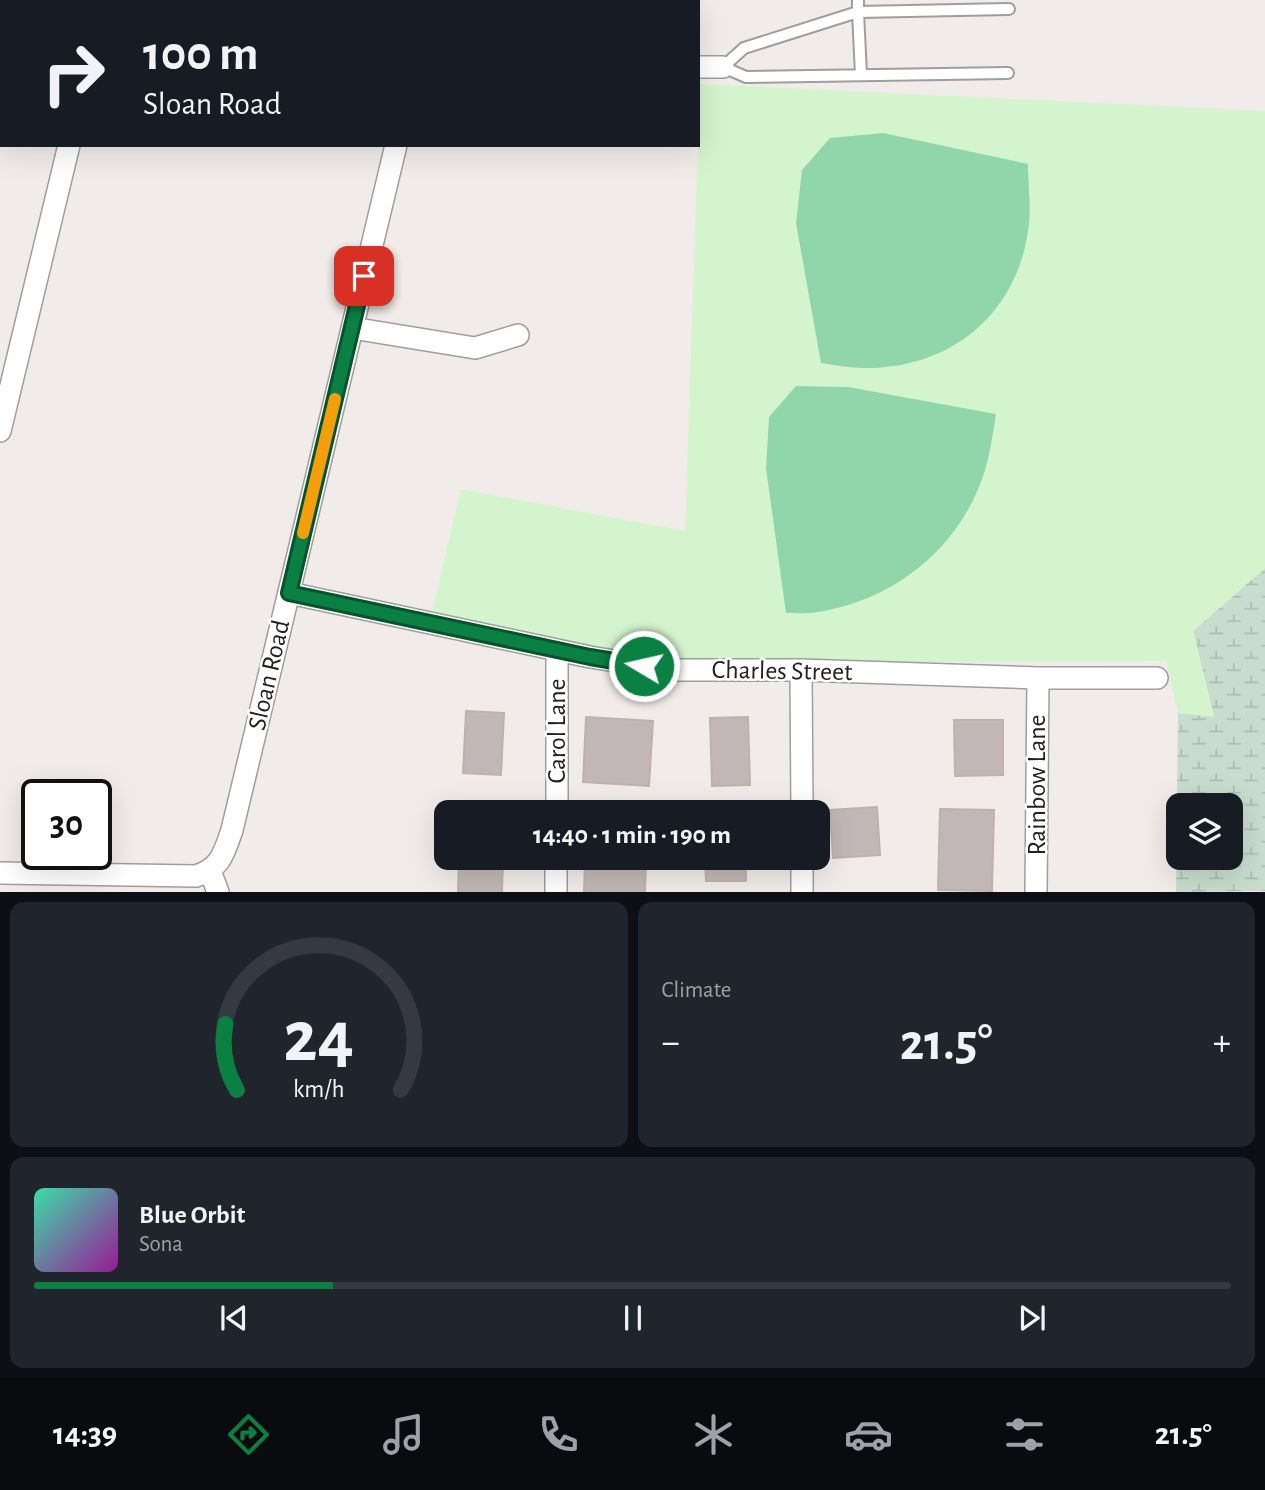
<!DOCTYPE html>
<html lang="en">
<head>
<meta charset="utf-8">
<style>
	:root { --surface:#171b24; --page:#20242c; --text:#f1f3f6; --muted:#9ea1a6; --line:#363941; --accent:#0b8043 }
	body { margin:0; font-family:"Alegreya Sans",sans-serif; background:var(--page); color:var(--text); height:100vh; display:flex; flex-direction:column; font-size:26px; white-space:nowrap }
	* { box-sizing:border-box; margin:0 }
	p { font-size:23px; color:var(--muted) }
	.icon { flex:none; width:38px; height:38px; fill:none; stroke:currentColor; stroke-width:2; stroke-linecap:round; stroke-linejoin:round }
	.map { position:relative; height:892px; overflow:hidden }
	.details { display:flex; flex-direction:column; gap:10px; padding:10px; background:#0d0f14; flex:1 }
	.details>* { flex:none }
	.banner { position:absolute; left:0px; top:0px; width:700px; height:147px; box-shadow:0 7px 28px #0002; background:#171b24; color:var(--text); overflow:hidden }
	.fabs { position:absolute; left:1166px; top:793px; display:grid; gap:14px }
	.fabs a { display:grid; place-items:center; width:77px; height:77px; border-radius:14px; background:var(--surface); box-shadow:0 7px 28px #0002; font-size:35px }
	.speed { position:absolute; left:21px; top:779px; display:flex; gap:14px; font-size:35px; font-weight:700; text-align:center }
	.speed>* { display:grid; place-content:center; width:91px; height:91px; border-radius:50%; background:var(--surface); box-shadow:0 7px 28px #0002; line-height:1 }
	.speed .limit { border:4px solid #111; border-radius:10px; background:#fff; color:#111 }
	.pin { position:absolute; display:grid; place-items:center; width:60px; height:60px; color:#fff; margin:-30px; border-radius:14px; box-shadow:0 4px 10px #0006 }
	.me { position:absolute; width:77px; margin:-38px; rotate:279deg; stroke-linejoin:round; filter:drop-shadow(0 0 5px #0008) }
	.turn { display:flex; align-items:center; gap:24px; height:147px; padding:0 28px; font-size:32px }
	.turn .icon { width:91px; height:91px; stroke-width:2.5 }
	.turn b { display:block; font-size:49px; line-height:60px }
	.big { font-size:52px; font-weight:700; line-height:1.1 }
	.details .widget { flex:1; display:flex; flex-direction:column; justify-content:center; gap:10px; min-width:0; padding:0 24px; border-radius:14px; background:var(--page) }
	.details .dial { align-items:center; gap:0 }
	.dial svg { height:182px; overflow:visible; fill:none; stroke:var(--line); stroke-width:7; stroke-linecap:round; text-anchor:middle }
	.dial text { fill:var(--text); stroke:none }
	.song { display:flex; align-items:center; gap:21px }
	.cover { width:84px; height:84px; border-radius:10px; background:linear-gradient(135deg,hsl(160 70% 55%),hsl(300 70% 35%)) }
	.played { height:7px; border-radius:4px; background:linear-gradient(90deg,var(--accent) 25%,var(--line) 25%) }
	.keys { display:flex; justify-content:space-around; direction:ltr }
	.heat { display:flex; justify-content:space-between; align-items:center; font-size:38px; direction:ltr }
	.details .tiles { flex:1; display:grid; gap:10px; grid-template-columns:1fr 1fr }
	.widget:last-child { grid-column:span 2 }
	.trip { position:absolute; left:434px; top:800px; width:396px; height:70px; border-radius:14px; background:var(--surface); box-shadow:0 7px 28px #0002; font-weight:700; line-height:70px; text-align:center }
	.tab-bar { display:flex; height:112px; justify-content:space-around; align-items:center; background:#090b0e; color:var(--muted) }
	.tab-bar .icon { width:49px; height:49px }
	.tab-bar .on { color:var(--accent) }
	.tab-bar b { font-size:32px; color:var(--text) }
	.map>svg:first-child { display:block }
	.wetland { fill:url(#wetland-marsh); fill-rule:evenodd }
	.park { fill:#d4f4cd }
	.pitch { fill:#91d6aa }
	.building { fill:#c1b7b6; stroke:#c1b1ad; stroke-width:2 }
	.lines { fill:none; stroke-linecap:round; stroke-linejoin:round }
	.service-casing { stroke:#9e9e9e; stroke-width:14 }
	.minor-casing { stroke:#9e9e9e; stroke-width:24 }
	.service { stroke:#fff; stroke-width:10 }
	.minor { stroke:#fff; stroke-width:21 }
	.route-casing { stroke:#07532c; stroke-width:18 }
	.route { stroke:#0b8043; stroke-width:12 }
	.slow { stroke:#f59e0b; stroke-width:12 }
	.labels { text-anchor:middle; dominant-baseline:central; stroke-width:5; stroke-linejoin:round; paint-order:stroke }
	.street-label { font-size:26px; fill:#212121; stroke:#fff }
</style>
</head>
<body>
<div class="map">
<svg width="1265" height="892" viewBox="0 0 1265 892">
	<defs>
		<pattern id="wetland-marsh" width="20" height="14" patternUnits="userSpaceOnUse" patternTransform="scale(1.75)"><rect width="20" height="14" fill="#c8ddce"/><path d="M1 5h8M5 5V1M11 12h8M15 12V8" fill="none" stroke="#acbdb1"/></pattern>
	</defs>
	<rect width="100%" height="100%" fill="#f1ece9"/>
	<!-- wetland -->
	<path class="wetland" d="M1265,568V891L1176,892L1178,713L1214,716L1193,631ZM1178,805H1230V858H1178Z"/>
	<!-- park -->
	<path class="park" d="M700,84L1265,111V568L1193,631L1214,717L1178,713L1166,661L655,663L431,617L461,489L685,531Z"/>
	<!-- pitch -->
	<path class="pitch" d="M883,133L1028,164C1028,183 1031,204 1029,223C1020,312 952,369 864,368C849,368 835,365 821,363L796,223L802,170L830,138Z
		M796,386L848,387L996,414C992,438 989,463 979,487C952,553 893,598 824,611C812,614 798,613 786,613L766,468L769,417Z"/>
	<!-- building -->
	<path class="building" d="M466,711L504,713L501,775L463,773Z
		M586,717L653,721L649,786L583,782Z
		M748,717L750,785L712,786L710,718Z
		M954,720H1003V775L955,776Z
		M461,803L505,804V812H460Z
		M744,807L745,812H705L704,808Z
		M877,807L880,855L833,858L830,810Z
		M940,809L994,810L992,891L938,890Z
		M459,858H503L502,892H458Z
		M585,858H646L645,892H584Z
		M705,858H746V881H706Z"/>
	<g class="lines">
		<defs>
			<path id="service" d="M565,0V2
				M858,0V12L1009,9
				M861,75L858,12L744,48L723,67L746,77L1008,73"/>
			<path id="minor" d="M0,58H2
				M698,67H723
				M352,328L475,348L518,335
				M0,431L69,145
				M289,593L590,657L671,670H801L1038,678H1157
				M801,670L802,812
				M557,812V650
				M802,858V892
				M210,871L218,892
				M0,873L196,876C221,868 224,853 232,830L396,145
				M556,892V858
				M1036,892L1038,678"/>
		</defs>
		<!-- service casing -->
		<use href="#service" class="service-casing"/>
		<!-- minor casing -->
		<use href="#minor" class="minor-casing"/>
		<!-- service -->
		<use href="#service" class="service"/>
		<!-- minor -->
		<use href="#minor" class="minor"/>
	</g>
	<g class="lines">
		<defs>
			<path id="route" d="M364,276L289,593L590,657L644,666"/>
		</defs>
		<!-- route casing -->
		<use href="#route" class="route-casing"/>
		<!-- route -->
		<use href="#route" class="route"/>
		<!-- slow -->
		<path class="slow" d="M303,533L335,399"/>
	</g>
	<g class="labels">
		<!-- street labels -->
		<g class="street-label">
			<text transform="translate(782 671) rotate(1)">Charles Street</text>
			<text transform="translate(269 675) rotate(-77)">Sloan Road</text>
			<text transform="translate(557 731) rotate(-90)">Carol Lane</text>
			<text transform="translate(1037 785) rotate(-90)">Rainbow Lane</text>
		</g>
	</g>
</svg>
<div class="fabs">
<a><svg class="icon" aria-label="layers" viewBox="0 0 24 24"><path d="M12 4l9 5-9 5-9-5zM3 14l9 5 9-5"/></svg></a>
</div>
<div class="speed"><div class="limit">30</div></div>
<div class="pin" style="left:364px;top:276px;background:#d93025"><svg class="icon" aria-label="arrive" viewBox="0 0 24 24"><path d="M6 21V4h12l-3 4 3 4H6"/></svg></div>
<svg class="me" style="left:644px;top:666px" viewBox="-20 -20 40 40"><circle r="17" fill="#0b8043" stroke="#fff" stroke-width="3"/><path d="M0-11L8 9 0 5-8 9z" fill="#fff"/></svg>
<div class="trip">14:40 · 1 min · 190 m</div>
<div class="banner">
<div class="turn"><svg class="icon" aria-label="right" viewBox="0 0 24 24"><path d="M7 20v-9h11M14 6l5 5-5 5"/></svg><div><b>100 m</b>Sloan Road</div></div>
</div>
</div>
<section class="details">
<div class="tiles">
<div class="widget dial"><svg viewBox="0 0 100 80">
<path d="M14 69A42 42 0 1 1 86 69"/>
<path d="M14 69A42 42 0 0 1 9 40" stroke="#0b8043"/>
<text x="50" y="56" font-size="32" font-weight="700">24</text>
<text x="50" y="72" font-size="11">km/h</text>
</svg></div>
<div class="widget"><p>Climate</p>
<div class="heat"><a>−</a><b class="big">21.5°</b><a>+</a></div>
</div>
<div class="widget">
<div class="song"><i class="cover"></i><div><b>Blue Orbit</b><p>Sona</p></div></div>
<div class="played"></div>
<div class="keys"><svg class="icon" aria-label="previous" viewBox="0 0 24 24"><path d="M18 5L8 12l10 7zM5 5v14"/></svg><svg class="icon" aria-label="pause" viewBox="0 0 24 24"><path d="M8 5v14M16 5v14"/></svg><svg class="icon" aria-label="next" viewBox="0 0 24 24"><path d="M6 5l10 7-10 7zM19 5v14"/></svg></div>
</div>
</div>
</section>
<nav class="tab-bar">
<b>14:39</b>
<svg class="icon on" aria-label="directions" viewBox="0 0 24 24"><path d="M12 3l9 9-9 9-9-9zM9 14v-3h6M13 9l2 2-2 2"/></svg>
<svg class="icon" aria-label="music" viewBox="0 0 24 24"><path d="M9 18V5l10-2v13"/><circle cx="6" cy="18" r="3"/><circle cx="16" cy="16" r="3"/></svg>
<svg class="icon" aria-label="phone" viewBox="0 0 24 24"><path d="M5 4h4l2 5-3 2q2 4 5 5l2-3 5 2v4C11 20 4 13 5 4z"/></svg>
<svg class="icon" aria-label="climate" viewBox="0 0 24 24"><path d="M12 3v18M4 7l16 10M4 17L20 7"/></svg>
<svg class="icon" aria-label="car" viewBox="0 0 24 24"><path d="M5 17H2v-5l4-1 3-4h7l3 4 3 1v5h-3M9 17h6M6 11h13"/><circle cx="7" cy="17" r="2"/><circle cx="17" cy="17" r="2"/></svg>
<svg class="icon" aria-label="filters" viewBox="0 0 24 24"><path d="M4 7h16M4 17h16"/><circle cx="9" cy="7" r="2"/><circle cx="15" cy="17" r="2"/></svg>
<b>21.5°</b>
</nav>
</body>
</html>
